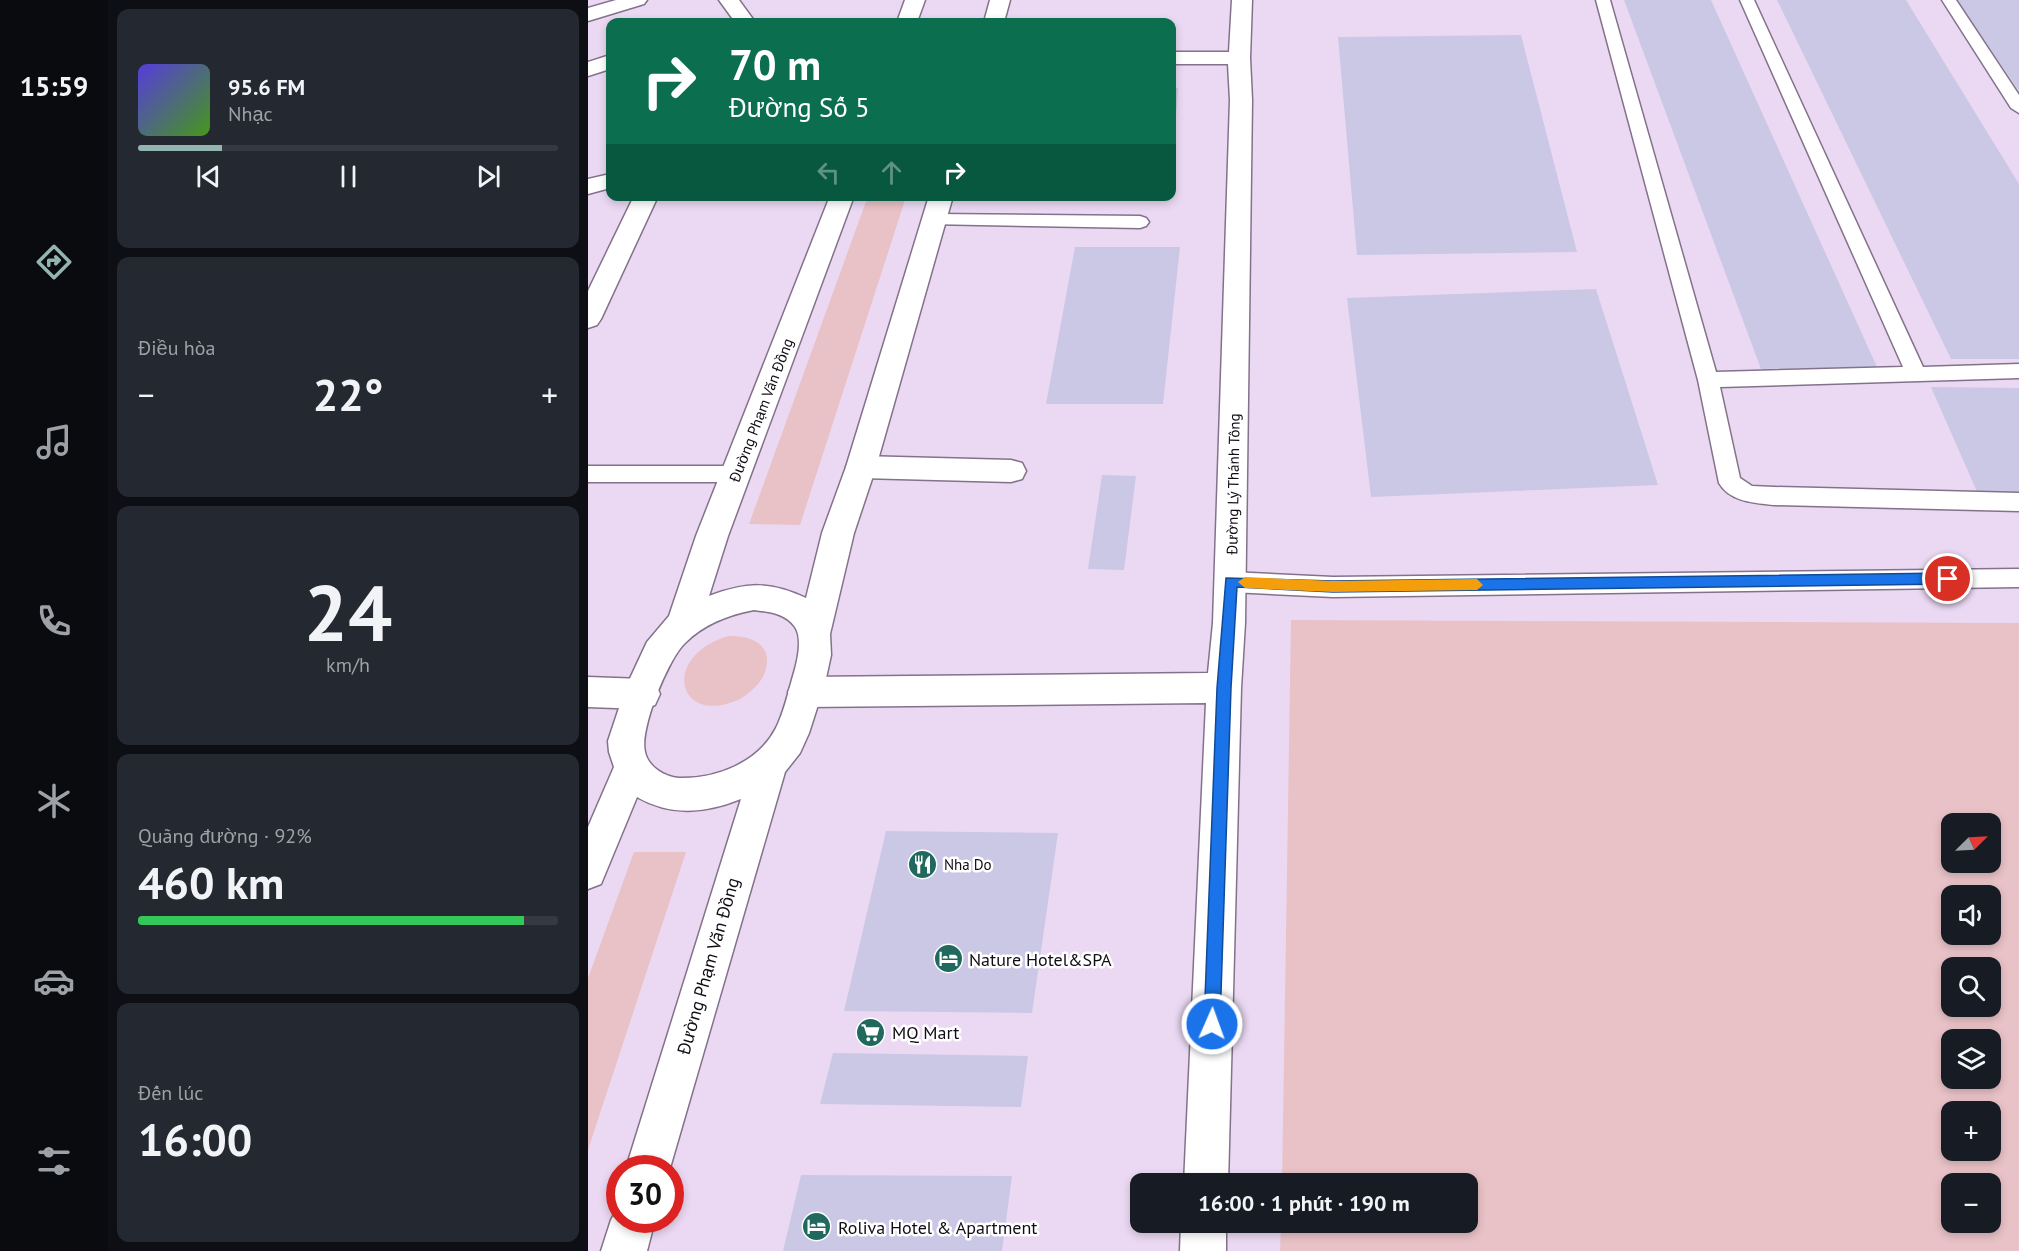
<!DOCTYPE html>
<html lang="vi">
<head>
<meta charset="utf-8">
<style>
	:root { --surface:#171b24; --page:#242831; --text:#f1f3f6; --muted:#9ea1a6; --line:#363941; --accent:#93b5b2 }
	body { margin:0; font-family:"PT Sans",sans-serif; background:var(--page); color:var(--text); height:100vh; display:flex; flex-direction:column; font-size:22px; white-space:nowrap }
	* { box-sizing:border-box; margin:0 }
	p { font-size:20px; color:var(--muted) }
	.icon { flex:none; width:33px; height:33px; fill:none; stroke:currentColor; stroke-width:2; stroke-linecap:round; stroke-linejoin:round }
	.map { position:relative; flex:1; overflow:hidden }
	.sheet { display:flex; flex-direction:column; gap:9px; padding:9px; background:#0d0f14; width:480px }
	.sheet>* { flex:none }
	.hud { position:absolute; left:18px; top:18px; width:570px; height:183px; border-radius:12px; box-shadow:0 3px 9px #0003; background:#0b6e4f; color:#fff; overflow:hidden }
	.needle { width:39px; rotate:66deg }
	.tools { position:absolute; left:1353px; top:813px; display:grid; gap:12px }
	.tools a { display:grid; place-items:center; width:60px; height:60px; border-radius:12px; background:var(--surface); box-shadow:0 3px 9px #0003; font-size:30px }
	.speed { position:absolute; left:18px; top:1155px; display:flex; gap:12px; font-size:30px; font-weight:700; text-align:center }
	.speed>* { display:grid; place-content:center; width:78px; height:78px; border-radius:50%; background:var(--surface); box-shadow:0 3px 9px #0003; line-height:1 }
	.speed .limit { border:9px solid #d22; background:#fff; color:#111 }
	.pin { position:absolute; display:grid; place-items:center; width:51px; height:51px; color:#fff; margin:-26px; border:3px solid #fff; border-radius:50%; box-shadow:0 2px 6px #0007 }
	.me { position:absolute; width:66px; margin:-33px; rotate:2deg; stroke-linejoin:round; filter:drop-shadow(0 0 4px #0008) }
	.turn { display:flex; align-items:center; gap:21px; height:126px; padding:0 24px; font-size:27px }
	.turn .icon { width:78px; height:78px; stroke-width:2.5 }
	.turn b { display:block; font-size:42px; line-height:51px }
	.lanes { display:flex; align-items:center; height:57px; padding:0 24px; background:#0003; justify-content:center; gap:30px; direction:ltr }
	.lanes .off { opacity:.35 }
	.big { font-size:45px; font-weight:800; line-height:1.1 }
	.sheet .tile { flex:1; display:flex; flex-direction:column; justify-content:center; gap:9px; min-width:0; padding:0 21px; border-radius:12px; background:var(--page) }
	.sheet .dial { align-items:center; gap:0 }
	.dial b { font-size:78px; line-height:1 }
	.song { display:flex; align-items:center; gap:18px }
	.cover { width:72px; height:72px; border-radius:9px; background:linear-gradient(135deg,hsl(250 70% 55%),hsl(100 70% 35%)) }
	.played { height:6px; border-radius:3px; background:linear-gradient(90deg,var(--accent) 20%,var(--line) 20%) }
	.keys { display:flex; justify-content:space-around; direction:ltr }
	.heat { display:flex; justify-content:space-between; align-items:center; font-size:33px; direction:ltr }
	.charge { height:9px; border-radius:4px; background:linear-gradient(90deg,#34c759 92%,var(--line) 0) }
	.trip { position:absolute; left:542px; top:1173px; width:348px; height:60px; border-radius:12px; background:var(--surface); box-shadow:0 3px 9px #0003; font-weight:800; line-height:60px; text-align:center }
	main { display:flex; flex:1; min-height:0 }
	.dock { display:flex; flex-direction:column; width:108px; justify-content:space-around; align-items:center; background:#090b0e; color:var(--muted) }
	.dock .icon { width:42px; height:42px }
	.dock .on { color:var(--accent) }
	.dock b { font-size:27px; color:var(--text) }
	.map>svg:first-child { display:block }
	.green { fill:#e9c2c7; fill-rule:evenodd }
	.building { fill:#cac8e5 }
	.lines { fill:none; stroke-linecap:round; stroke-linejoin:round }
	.lane-casing { stroke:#83728a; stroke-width:3 }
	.street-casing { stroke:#83728a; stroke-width:3 }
	.secondary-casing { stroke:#83728a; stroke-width:3 }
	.lane { fill:#fff; fill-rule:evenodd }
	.street { fill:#fff; fill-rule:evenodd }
	.secondary { fill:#fff; fill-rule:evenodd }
	.route { fill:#1a73e8; stroke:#114b97; stroke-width:1.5 }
	.slow { fill:#f59e0b }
	.labels { text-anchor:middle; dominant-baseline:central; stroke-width:5; stroke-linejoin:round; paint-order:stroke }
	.street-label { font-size:15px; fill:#120c15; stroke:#fff }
	.poi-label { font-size:15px; fill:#120c15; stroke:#fff; text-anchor:start }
	.near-poi-label { font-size:18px; fill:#120c15; stroke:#fff; text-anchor:start }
	.near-street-label { font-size:18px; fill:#120c15; stroke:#fff }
</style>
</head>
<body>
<main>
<nav class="dock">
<b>15:59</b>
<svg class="icon on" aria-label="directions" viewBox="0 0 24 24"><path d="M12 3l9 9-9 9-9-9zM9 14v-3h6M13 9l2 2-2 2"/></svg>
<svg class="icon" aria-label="music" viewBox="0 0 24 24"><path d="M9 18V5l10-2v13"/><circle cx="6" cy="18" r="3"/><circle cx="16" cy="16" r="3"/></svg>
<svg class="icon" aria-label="phone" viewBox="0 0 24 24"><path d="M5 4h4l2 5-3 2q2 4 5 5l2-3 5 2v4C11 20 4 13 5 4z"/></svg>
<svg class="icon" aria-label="climate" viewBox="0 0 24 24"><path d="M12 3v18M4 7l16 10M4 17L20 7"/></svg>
<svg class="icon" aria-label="car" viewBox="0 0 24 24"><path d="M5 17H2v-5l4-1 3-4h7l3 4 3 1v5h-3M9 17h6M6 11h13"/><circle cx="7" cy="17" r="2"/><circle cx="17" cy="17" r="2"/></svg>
<svg class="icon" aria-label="filters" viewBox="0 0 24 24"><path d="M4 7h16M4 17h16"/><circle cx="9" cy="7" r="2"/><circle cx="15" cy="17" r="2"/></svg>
</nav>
<section class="sheet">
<div class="tile">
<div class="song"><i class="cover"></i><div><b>95.6 FM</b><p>Nhạc</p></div></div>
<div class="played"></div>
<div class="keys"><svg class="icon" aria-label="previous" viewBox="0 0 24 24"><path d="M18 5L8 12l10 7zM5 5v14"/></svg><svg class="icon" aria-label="pause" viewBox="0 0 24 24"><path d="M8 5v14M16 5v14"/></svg><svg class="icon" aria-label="next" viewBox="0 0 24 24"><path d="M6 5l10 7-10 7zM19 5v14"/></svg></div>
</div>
<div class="tile"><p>Điều hòa</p>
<div class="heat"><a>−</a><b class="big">22°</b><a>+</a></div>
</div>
<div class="tile dial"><b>24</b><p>km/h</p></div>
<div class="tile"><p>Quãng đường · 92%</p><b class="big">460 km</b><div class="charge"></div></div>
<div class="tile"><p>Đến lúc</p><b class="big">16:00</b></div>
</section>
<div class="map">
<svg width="1431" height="1251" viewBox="0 0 1431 1251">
	<rect width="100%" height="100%" fill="#ebd9f3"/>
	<!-- green -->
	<path class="green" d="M280,196L318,197L212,525L161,524Z
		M703,620L1431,623V1251H692L693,1223L879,1222V1184L694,1183ZM1364,824H1402V862H1364ZM1364,896H1402V934H1364ZM1364,968H1402V1006H1364ZM1364,1040H1402V1078H1364ZM1364,1112H1402V1150H1364ZM1364,1184H1402V1222H1364Z
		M140,636C164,635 186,645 177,672C173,684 162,693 152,699C90,728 71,657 140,636Z
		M46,852H98L0,1150V978Z"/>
	<!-- building -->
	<path class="building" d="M1036,0H1123L1289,367L1173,369Z
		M1189,0H1318L1431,184V359H1363Z
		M1369,0H1431V91Z
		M933,35L989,252L769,255L750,37Z
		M584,88H590L585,159H584Z
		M448,196H582V199L447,200Z
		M487,247H592L575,404H458Z
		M1008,289L1070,485L783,497L759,298Z
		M1343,387L1431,388V495L1390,494Z
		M514,475L548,476L536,570L500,569Z
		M298,831L470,833L444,1013L256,1011Z
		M245,1053L440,1056L433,1107L232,1104Z
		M213,1175L424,1176L414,1251H195Z"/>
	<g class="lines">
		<defs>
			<path id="lane" d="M1008,0H1022L1128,372L1315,367L1152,0H1166L1335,367L1431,364V378L1132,387L1152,478L1164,486L1186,487L1431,493V511L1186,505C1167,503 1142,502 1131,483L1110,380Z
				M1354,0H1368L1431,95V113L1423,108Z
				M346,214L552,216L558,218L561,222L558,226L552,228L340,224L337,220L340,216Z
				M0,466H149L157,468L160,474L157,480L149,482H0Z
				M1431,569V587L745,597L643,592L635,589L631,582L635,575L643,572L745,577Z"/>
			<path id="street" d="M28,0H59L56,4L0,21V8Z
				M131,0H151L167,22H147Z
				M644,0H664L662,58L664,100L657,623L653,688L640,1184H596L618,703L217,707L205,703L200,692L205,681L217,677L620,673L625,623L642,100L640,64H584V52H641Z
				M22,55V69L0,76V62Z
				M22,174V188L0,194V179Z
				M46,196H70L13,319L9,325L0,328V291Z
				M273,456L423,460L434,463L438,471L434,479L423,482L273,478L262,475L258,467L262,459Z
				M0,677L55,679L67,683L72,694L67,705L55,709L0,707Z
				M593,1222H638V1251H592Z"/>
			<path id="secondary" d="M317,0H337L329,22H309Z
				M402,0H422L416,22H396Z
				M242,196H266L140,536L121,596C159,582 181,581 218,598L234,533L258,467L341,196H365L288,467L266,533L242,634L243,655L237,683L221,733L212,753L197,772L82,1168H38L153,799C117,813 84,817 49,797L13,884L0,889V827L26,767L21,752L20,741L38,687L59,642L81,616L108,536ZM166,610C181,612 197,613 207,627C215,639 209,663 205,676C200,693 196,712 188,728C170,763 128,779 91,778C77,777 60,767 57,752C51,730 80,659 97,643C116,624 140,615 166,610Z
				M32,1203V1220H67L59,1251H13L23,1220Z"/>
		</defs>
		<!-- lane casing -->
		<use href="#lane" class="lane-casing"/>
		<!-- street casing -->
		<use href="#street" class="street-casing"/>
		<!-- secondary casing -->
		<use href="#secondary" class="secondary-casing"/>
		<!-- lane -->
		<use href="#lane" class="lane"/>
		<!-- street -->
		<use href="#street" class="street"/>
		<!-- secondary -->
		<use href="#secondary" class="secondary"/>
	</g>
	<!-- route -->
	<path class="route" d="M1360,573L1367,579L1360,584L745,592L649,587L643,688L632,1024L630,1030L624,1032L618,1030L616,1024L629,688L638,578L745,581Z"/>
	<!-- slow -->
	<path class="slow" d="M657,577L745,581L889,579L895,585L889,590L745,592L657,588L650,582Z"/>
	<!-- icons -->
	<defs>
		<symbol id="restaurant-disc" viewBox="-11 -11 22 22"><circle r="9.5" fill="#21695e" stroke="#fff"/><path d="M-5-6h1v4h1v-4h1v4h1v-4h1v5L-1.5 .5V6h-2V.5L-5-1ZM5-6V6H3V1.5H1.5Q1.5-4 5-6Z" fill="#fff"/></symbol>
		<symbol id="hotel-disc" viewBox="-11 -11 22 22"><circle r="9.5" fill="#21695e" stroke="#fff"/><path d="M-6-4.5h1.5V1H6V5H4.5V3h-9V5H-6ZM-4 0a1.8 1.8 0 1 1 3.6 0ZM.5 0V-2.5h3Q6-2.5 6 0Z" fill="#fff"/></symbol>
		<symbol id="supermarket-disc" viewBox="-11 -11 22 22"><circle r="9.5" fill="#21695e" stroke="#fff"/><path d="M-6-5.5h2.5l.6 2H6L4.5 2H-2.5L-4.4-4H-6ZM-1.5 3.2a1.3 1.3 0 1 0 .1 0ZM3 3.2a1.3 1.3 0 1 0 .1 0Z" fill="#fff"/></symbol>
	</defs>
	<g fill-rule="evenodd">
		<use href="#restaurant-disc" x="318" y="848" width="33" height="33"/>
		<use href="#hotel-disc" x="344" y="942" width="33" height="33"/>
		<use href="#supermarket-disc" x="266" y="1016" width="33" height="33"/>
		<use href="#hotel-disc" x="212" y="1210" width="33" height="33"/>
	</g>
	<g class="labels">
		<!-- street labels -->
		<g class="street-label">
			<text transform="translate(173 410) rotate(-69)">Đường Phạm Văn Đồng</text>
			<text transform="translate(645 484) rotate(-89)">Đường Lý Thánh Tông</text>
		</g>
		<!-- poi labels -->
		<g class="poi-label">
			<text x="356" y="864">Nha Do</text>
		</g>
		<!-- near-poi labels -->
		<g class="near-poi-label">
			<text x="381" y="959">Nature Hotel&amp;SPA</text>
			<text x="304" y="1032">MQ Mart</text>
			<text x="250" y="1227">Roliva Hotel &amp; Apartment</text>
		</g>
		<!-- near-street labels -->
		<g class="near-street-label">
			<text transform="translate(120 966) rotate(-74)">Đường Phạm Văn Đồng</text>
		</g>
	</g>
</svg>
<div class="tools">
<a><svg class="needle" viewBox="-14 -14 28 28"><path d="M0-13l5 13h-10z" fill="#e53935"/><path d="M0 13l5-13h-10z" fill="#9ea1a6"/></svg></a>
<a><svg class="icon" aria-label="sound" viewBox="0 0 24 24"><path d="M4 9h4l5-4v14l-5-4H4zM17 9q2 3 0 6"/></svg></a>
<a><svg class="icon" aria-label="search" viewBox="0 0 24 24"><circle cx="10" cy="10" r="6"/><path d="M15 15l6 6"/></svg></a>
<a><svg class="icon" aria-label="layers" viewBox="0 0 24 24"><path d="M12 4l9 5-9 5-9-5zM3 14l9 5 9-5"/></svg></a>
<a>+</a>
<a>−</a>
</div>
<div class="speed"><div class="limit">30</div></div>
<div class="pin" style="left:1360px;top:579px;background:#d93025"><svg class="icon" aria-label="arrive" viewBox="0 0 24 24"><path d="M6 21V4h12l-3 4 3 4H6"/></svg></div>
<svg class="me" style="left:624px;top:1024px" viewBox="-20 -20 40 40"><circle r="17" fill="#1a73e8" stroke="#fff" stroke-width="3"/><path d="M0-11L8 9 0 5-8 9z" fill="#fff"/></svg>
<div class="trip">16:00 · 1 phút · 190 m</div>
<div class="hud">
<div class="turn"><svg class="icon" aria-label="right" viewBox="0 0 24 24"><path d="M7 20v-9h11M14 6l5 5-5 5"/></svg><div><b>70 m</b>Đường Số 5</div></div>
<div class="lanes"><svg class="icon off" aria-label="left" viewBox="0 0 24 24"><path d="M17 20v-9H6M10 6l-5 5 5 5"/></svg><svg class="icon off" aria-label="ahead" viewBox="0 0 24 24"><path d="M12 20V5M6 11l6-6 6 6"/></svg><svg class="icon" aria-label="right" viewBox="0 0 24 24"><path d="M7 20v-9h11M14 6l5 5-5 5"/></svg></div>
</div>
</div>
</main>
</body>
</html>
